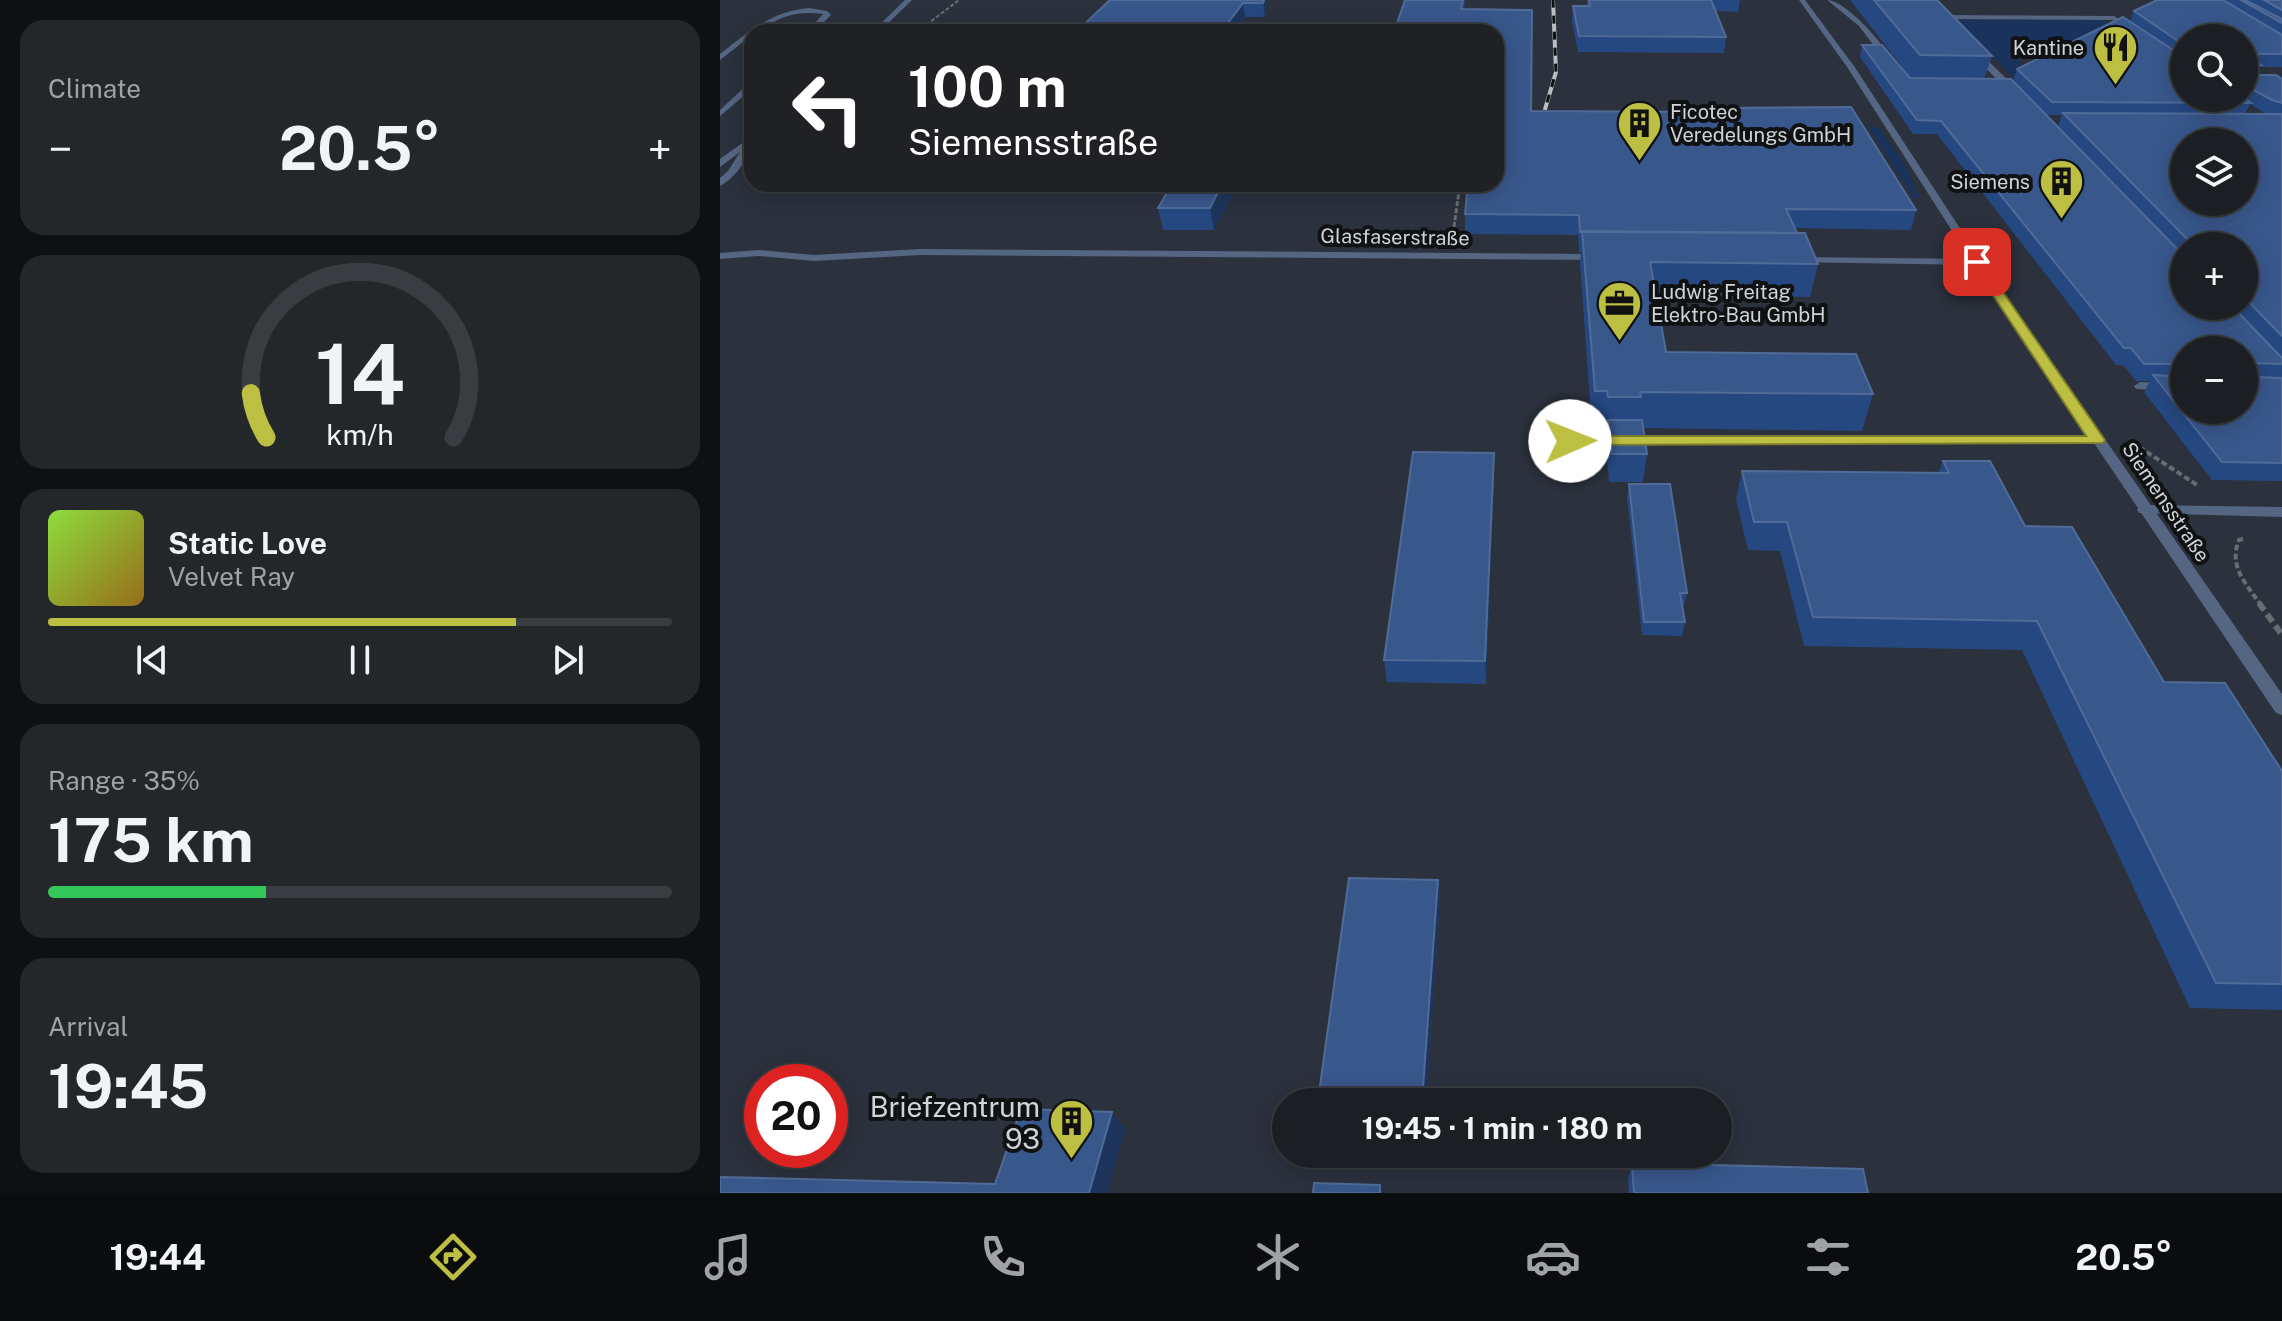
<!DOCTYPE html>
<html lang="en">
<head>
<meta charset="utf-8">
<style>
	:root { --surface:#1b1e22; --page:#24272a; --text:#f1f3f6; --muted:#a0a2a5; --line:#393c40; --accent:#bdbf43 }
	body { margin:0; font-family:"Public Sans",sans-serif; background:var(--page); color:var(--text); height:100vh; display:flex; flex-direction:column; font-size:30px; white-space:nowrap }
	* { box-sizing:border-box; margin:0 }
	p { font-size:26px; color:var(--muted) }
	.icon { flex:none; width:44px; height:44px; fill:none; stroke:currentColor; stroke-width:2; stroke-linecap:round; stroke-linejoin:round }
	.map { position:relative; flex:1; overflow:hidden }
	.details { display:flex; flex-direction:column; gap:20px; padding:20px; background:#0f1013; width:720px }
	.details>* { flex:none }
	.banner { position:absolute; left:24px; top:24px; width:760px; height:168px; border-radius:24px; box-shadow:0 4px 20px #0003,0 0 0 2px var(--line); background:#202124; color:#fff; overflow:hidden }
	.controls { position:absolute; left:1450px; top:24px; display:grid; gap:16px }
	.controls a { display:grid; place-items:center; width:88px; height:88px; border-radius:50%; background:var(--surface); box-shadow:0 4px 20px #0003,0 0 0 2px var(--line); font-size:40px }
	.speed { position:absolute; left:24px; top:1064px; display:flex; gap:16px; font-size:40px; font-weight:700; text-align:center }
	.speed>* { display:grid; place-content:center; width:104px; height:104px; border-radius:50%; background:var(--surface); box-shadow:0 4px 20px #0003,0 0 0 2px var(--line); line-height:1 }
	.speed .limit { border:12px solid #d22; background:#fff; color:#111 }
	.pin { position:absolute; display:grid; place-items:center; width:68px; height:68px; color:#fff; margin:-34px; border-radius:16px; box-shadow:0 4px 12px #0006 }
	.me { position:absolute; width:88px; margin:-44px; rotate:89deg; stroke-linejoin:round; filter:drop-shadow(0 0 6px #0008) }
	.turn { display:flex; align-items:center; gap:28px; height:168px; padding:0 32px; font-size:36px }
	.turn .icon { width:104px; height:104px; stroke-width:2.5 }
	.turn b { display:block; font-size:56px; line-height:68px }
	.big { font-size:60px; font-weight:700; line-height:1.1 }
	.details .tile { flex:1; display:flex; flex-direction:column; justify-content:center; gap:12px; min-width:0; padding:0 28px; border-radius:24px; background:var(--page) }
	.details .dial { align-items:center; gap:0 }
	.dial svg { height:208px; overflow:visible; fill:none; stroke:var(--line); stroke-width:7; stroke-linecap:round; text-anchor:middle }
	.dial text { fill:var(--text); stroke:none }
	.song { display:flex; align-items:center; gap:24px }
	.cover { width:96px; height:96px; border-radius:12px; background:linear-gradient(135deg,hsl(90 70% 55%),hsl(40 70% 35%)) }
	.played { height:8px; border-radius:4px; background:linear-gradient(90deg,var(--accent) 75%,var(--line) 75%) }
	.keys { display:flex; justify-content:space-around; direction:ltr }
	.heat { display:flex; justify-content:space-between; align-items:center; font-size:44px; direction:ltr }
	.charge { height:12px; border-radius:6px; background:linear-gradient(90deg,#34c759 35%,var(--line) 0) }
	.trip { position:absolute; left:552px; top:1088px; width:460px; height:80px; border-radius:40px; background:var(--surface); box-shadow:0 4px 20px #0003,0 0 0 2px var(--line); font-weight:700; line-height:80px; text-align:center }
	.tabs { display:flex; height:128px; justify-content:space-around; align-items:center; background:#0b0c0e; color:var(--muted) }
	.tabs .icon { width:56px; height:56px }
	.tabs .selected { color:var(--accent) }
	.tabs b { font-size:36px; color:var(--text) }
	main { display:flex; flex:1; min-height:0 }
	.map>svg:first-child { display:block }
	.built { fill:#2b313d; fill-rule:evenodd }
	.green { fill:#1a335d }
	.lines { fill:none; stroke-linecap:round; stroke-linejoin:round }
	.path-far3 { stroke:#686c71; stroke-width:2; stroke-dasharray:4 2; stroke-linecap:butt }
	.path-far2 { stroke:#686c71; stroke-width:3; stroke-dasharray:5 2; stroke-linecap:butt }
	.path-far1 { stroke:#686c71; stroke-width:4; stroke-dasharray:6 3; stroke-linecap:butt }
	.path { stroke:#686c71; stroke-width:6; stroke-dasharray:9 5; stroke-linecap:butt }
	.service { fill:#556683; fill-rule:evenodd }
	.minor { fill:#556683; fill-rule:evenodd }
	.tertiary { fill:#556683; fill-rule:evenodd }
	.rail-casing { stroke:#bbbec3; stroke-width:4 }
	.rail { stroke:#0f1113; stroke-width:3; stroke-dasharray:8; stroke-linecap:butt }
	.wall { fill:#264881; fill-rule:evenodd }
	.shaded-wall { fill:#1d355c }
	.building { fill:#38578b; stroke:#506b97; stroke-width:2; fill-rule:evenodd }
	.route { fill:#bdbf43; stroke:#7b7c2c; stroke-width:2 }
	.labels { text-anchor:middle; dominant-baseline:central; stroke-width:8; stroke-linejoin:round; paint-order:stroke }
	.far-poi-label { font-size:20px; fill:#d0d3d7; stroke:#0f1113; text-anchor:end }
	.far-street-label { font-size:20px; fill:#d0d3d7; stroke:#0f1113 }
	.near-poi-label { font-size:28px; fill:#d0d3d7; stroke:#0f1113; text-anchor:end }
</style>
</head>
<body>
<main>
<section class="details">
<div class="tile"><p>Climate</p>
<div class="heat"><a>−</a><b class="big">20.5°</b><a>+</a></div>
</div>
<div class="tile dial"><svg viewBox="0 0 100 80">
<path d="M14 69A42 42 0 1 1 86 69"/>
<path d="M14 69A42 42 0 0 1 8 52" stroke="#bdbf43"/>
<text x="50" y="56" font-size="32" font-weight="700">14</text>
<text x="50" y="72" font-size="11">km/h</text>
</svg></div>
<div class="tile">
<div class="song"><i class="cover"></i><div><b>Static Love</b><p>Velvet Ray</p></div></div>
<div class="played"></div>
<div class="keys"><svg class="icon" aria-label="previous" viewBox="0 0 24 24"><path d="M18 5L8 12l10 7zM5 5v14"/></svg><svg class="icon" aria-label="pause" viewBox="0 0 24 24"><path d="M8 5v14M16 5v14"/></svg><svg class="icon" aria-label="next" viewBox="0 0 24 24"><path d="M6 5l10 7-10 7zM19 5v14"/></svg></div>
</div>
<div class="tile"><p>Range · 35%</p><b class="big">175 km</b><div class="charge"></div></div>
<div class="tile"><p>Arrival</p><b class="big">19:45</b></div>
</section>
<div class="map">
<svg width="1562" height="1193" viewBox="0 0 1562 1193">
	<rect width="100%" height="100%" fill="#24282e"/>
	<!-- built -->
	<path class="built" d="M0,0H1562V1193H0ZM32,32H776V184H32ZM1464,38H1524V98H1464ZM1464,142H1524V202H1464ZM1464,246H1524V306H1464ZM1464,350H1524V410H1464ZM42,1082H110V1150H42ZM566,1102H998V1154H566Z"/>
	<!-- green -->
	<path class="green" d="M1235,20H1383L1430,55L1335,51L1297,60L1334,98H1315Z
		M1148,126L1159,128L1184,164L1200,198H1194Z"/>
	<g class="lines">
		<!-- path-far3 -->
		<path class="path-far3" d="M197,32L239,0"/>
		<!-- path-far2 -->
		<path class="path-far2" d="M733,234L740,184"/>
		<!-- path-far1 -->
		<path class="path-far1" d="M1419,447L1477,485
			M1523,539L1519,540C1508,566 1526,584 1541,605"/>
		<!-- path -->
		<path class="path" d="M1539,603L1562,635"/>
		<!-- service -->
		<path class="service" d="M185,0H192L159,32H152Z
			M1107,0C1126,0 1167,47 1173,63H1167L1139,26Z
			M89,8L107,11L111,15L94,32H87L103,14C77,10 58,17 37,32H32V35L0,60V54C28,32 52,11 89,8Z
			M1218,15L1394,16L1417,31L1412,32L1393,20L1225,19L1222,22L1215,17Z
			M1250,49H1256L1299,91V95H1293L1250,53Z
			M29,83H32V89L0,116V110Z
			M32,136C32,155 17,177 0,186V178L8,171L20,152L0,167V159Z
			M38,250L94,255L99,258L94,261L38,256L0,259V253Z
			M1420,382L1464,383V391L1416,389L1414,386Z
			M1377,436L1384,440L1382,443L850,445L843,441L850,437Z"/>
		<!-- minor -->
		<path class="minor" d="M200,249L879,254L884,257L879,260L200,255L94,261L89,258L94,255Z
			M1074,257L1257,259L1262,262L1257,265L1070,262V258Z
			M1424,505L1562,507V517L1419,513L1417,510L1419,507Z"/>
		<!-- tertiary -->
		<path class="tertiary" d="M1079,0H1085L1134,66L1262,262L1562,694V715L1556,713L1252,262L1127,67Z"/>
		<defs>
			<path id="rail" d="M818,133L836,72L833,0"/>
		</defs>
		<!-- rail casing -->
		<use href="#rail" class="rail-casing"/>
		<!-- rail -->
		<use href="#rail" class="rail"/>
	</g>
	<!-- wall -->
	<path class="wall" d="M390,0H547L545,17H525L514,32H358V30Z
		M685,0H745L744,9L812,10L811,111L998,112L999,108L1131,107L1196,210L1191,230L1074,228L1077,233H1085L1098,264L1090,297L936,296L946,352L1136,354L1153,394L1142,431L923,428L927,454L923,482H889L886,448L887,434H884V428H872L860,264L861,252H859L858,235L745,234V214L748,184H776V32H674Z
		M867,0H1020L1018,12L995,11L1006,37L1004,53L858,52L852,22L853,6H867Z
		M1130,0H1217L1272,56L1264,79L1293,81L1297,69L1410,21L1414,11L1437,0H1562V67H1540L1536,75L1562,79V481L1492,480L1424,392L1430,381H1416L1403,365H1396L1217,134H1193L1140,57L1142,45L1191,78ZM1464,38H1524V98H1464ZM1304,92L1327,115H1342L1338,126L1375,165ZM1530,104L1545,113L1550,114H1525ZM1464,246H1524V306H1464ZM1464,350L1524,410H1464Z
		M452,184H517L494,230H443L438,208Z
		M1223,461L1305,526L1444,682L1562,771V1010L1470,1008L1302,650L1084,646L1060,551L1028,550L1016,499L1022,471L1218,473Z
		M774,475L766,684L667,682L664,660Z
		M909,484L967,593L964,606H962L965,622L962,636L922,635L907,497Z
		M718,880L720,901L706,1102H598V1100Z
		M912,1163L1148,1193H909L908,1179Z"/>
	<!-- shaded-wall -->
	<path class="shaded-wall" d="M544,0H547L545,17L543,3Z
		M523,3L525,17L514,32H503Z
		M502,184H517L494,230L490,208Z
		M774,453V475L766,684L765,661Z
		M718,880L720,901L706,1102H702Z
		M392,1112L405,1129L387,1193H369Z"/>
	<!-- building -->
	<path class="building" d="M390,0H544L543,3H523L502,31L358,30Z
		M685,0H743L741,9L812,10L811,111L1001,112L999,108L1131,107L1196,210L1066,209L1077,233L860,232L859,215L745,214L748,184H776V32H674Z
		M869,0H991L1006,37L859,36L853,6H870Z
		M1154,0H1217L1272,56L1200,55Z
		M1437,0H1503L1562,35V54H1524V38H1464V45L1414,11Z
		M1521,0H1525L1562,19V23Z
		M1544,0H1562V10Z
		M1403,17L1464,57V98H1524L1531,103L1332,102L1297,69Z
		M1142,45H1162L1190,78L1291,79L1464,256V306H1512L1562,358V364L1534,363L1531,374L1534,377L1562,378V463L1502,462L1433,375L1464,377V410H1524V350H1464V364H1424L1411,348H1404L1221,121L1197,120Z
		M1524,55L1541,65L1528,66L1527,72L1530,75H1556L1562,79V103L1552,100L1524,85Z
		M1343,113L1562,114V336L1524,297V246H1474ZM1464,142H1524V202H1464Z
		M452,184H502L490,208H438Z
		M862,231L1085,233L1098,264L930,262L946,352L1136,354L1153,394L920,392L921,397H888L887,391H875Z
		M888,420H922L927,454H892Z
		M693,452L774,453L765,661L664,660Z
		M1223,461H1270L1305,526L1352,527L1444,682L1505,683L1562,771V984L1496,983L1317,621L1093,617L1067,522H1034L1022,471L1229,473Z
		M909,484H950L967,593H960L965,622H924Z
		M629,878L718,880L702,1102L598,1100Z
		M301,1109L392,1112L369,1193H0V1177L275,1184Z
		M912,1163L1143,1169L1148,1193H914Z
		M594,1183L660,1185V1193H593Z"/>
	<!-- route -->
	<path class="route" d="M1252,260H1261L1385,440L1383,443L850,445L842,441L850,436H1366L1251,262Z"/>
	<!-- icons -->
	<defs>
		<symbol id="restaurant-pin" viewBox="-11 -11 22 30"><path d="M0 17L-7.5 6A9.5 9.5 0 1 1 7.5 6Z" fill="#bdbf43" stroke="#0f1113"/><path d="M-5-6h1v4h1v-4h1v4h1v-4h1v5L-1.5 .5V6h-2V.5L-5-1ZM5-6V6H3V1.5H1.5Q1.5-4 5-6Z" fill="#111"/></symbol>
		<symbol id="building-pin" viewBox="-11 -11 22 30"><path d="M0 17L-7.5 6A9.5 9.5 0 1 1 7.5 6Z" fill="#bdbf43" stroke="#0f1113"/><path d="M-4-6H4V6H1V3H-1V6H-4ZM-2.5-4.3h1.7v1.8h-1.7ZM.8-4.3h1.7v1.8H.8ZM-2.5-1h1.7V.8h-1.7ZM.8-1h1.7V.8H.8Z" fill="#111"/></symbol>
		<symbol id="office-pin" viewBox="-11 -11 22 30"><path d="M0 17L-7.5 6A9.5 9.5 0 1 1 7.5 6Z" fill="#bdbf43" stroke="#0f1113"/><path d="M-6-3h4V-5.5h4V-3h4V5H-6ZM-1-4.5V-3h2v-1.5ZM-6 0V1H6V0Z" fill="#111"/></symbol>
	</defs>
	<g fill-rule="evenodd">
		<use href="#restaurant-pin" x="1370" y="22" width="51" height="69"/>
		<use href="#building-pin" x="894" y="98" width="51" height="69"/>
		<use href="#building-pin" x="1316" y="156" width="51" height="69"/>
		<use href="#office-pin" x="874" y="278" width="51" height="69"/>
		<use href="#building-pin" x="326" y="1096" width="51" height="69"/>
	</g>
	<g class="labels">
		<!-- far-poi labels -->
		<g class="far-poi-label">
			<text x="1364" y="48">Kantine</text>
			<text x="950" y="112" text-anchor="start">Ficotec<tspan x="950" dy="23">Veredelungs GmbH</tspan></text>
			<text x="1310" y="182">Siemens</text>
			<text x="931" y="292" text-anchor="start">Ludwig Freitag<tspan x="931" dy="23">Elektro-Bau GmbH</tspan></text>
		</g>
		<!-- far-street labels -->
		<g class="far-street-label">
			<text transform="translate(675 237) rotate(1)">Glasfaserstraße</text>
			<text transform="translate(1446 502) rotate(56)">Siemensstraße</text>
		</g>
		<!-- near-poi labels -->
		<g class="near-poi-label">
			<text x="320" y="1106">Briefzentrum<tspan x="320" dy="32">93</tspan></text>
		</g>
	</g>
</svg>
<div class="controls">
<a><svg class="icon" aria-label="search" viewBox="0 0 24 24"><circle cx="10" cy="10" r="6"/><path d="M15 15l6 6"/></svg></a>
<a><svg class="icon" aria-label="layers" viewBox="0 0 24 24"><path d="M12 4l9 5-9 5-9-5zM3 14l9 5 9-5"/></svg></a>
<a>+</a>
<a>−</a>
</div>
<div class="speed"><div class="limit">20</div></div>
<div class="pin" style="left:1257px;top:262px;background:#d93025"><svg class="icon" aria-label="arrive" viewBox="0 0 24 24"><path d="M6 21V4h12l-3 4 3 4H6"/></svg></div>
<svg class="me" style="left:850px;top:441px" viewBox="-20 -20 40 40"><circle r="19" fill="#fff"/><path d="M0-13L10 11 0 6-10 11z" fill="#bdbf43"/></svg>
<div class="trip">19:45 · 1 min · 180 m</div>
<div class="banner">
<div class="turn"><svg class="icon" aria-label="left" viewBox="0 0 24 24"><path d="M17 20v-9H6M10 6l-5 5 5 5"/></svg><div><b>100 m</b>Siemensstraße</div></div>
</div>
</div>
</main>
<nav class="tabs">
<b>19:44</b>
<svg class="icon selected" aria-label="directions" viewBox="0 0 24 24"><path d="M12 3l9 9-9 9-9-9zM9 14v-3h6M13 9l2 2-2 2"/></svg>
<svg class="icon" aria-label="music" viewBox="0 0 24 24"><path d="M9 18V5l10-2v13"/><circle cx="6" cy="18" r="3"/><circle cx="16" cy="16" r="3"/></svg>
<svg class="icon" aria-label="phone" viewBox="0 0 24 24"><path d="M5 4h4l2 5-3 2q2 4 5 5l2-3 5 2v4C11 20 4 13 5 4z"/></svg>
<svg class="icon" aria-label="climate" viewBox="0 0 24 24"><path d="M12 3v18M4 7l16 10M4 17L20 7"/></svg>
<svg class="icon" aria-label="car" viewBox="0 0 24 24"><path d="M5 17H2v-5l4-1 3-4h7l3 4 3 1v5h-3M9 17h6M6 11h13"/><circle cx="7" cy="17" r="2"/><circle cx="17" cy="17" r="2"/></svg>
<svg class="icon" aria-label="filters" viewBox="0 0 24 24"><path d="M4 7h16M4 17h16"/><circle cx="9" cy="7" r="2"/><circle cx="15" cy="17" r="2"/></svg>
<b>20.5°</b>
</nav>
</body>
</html>
